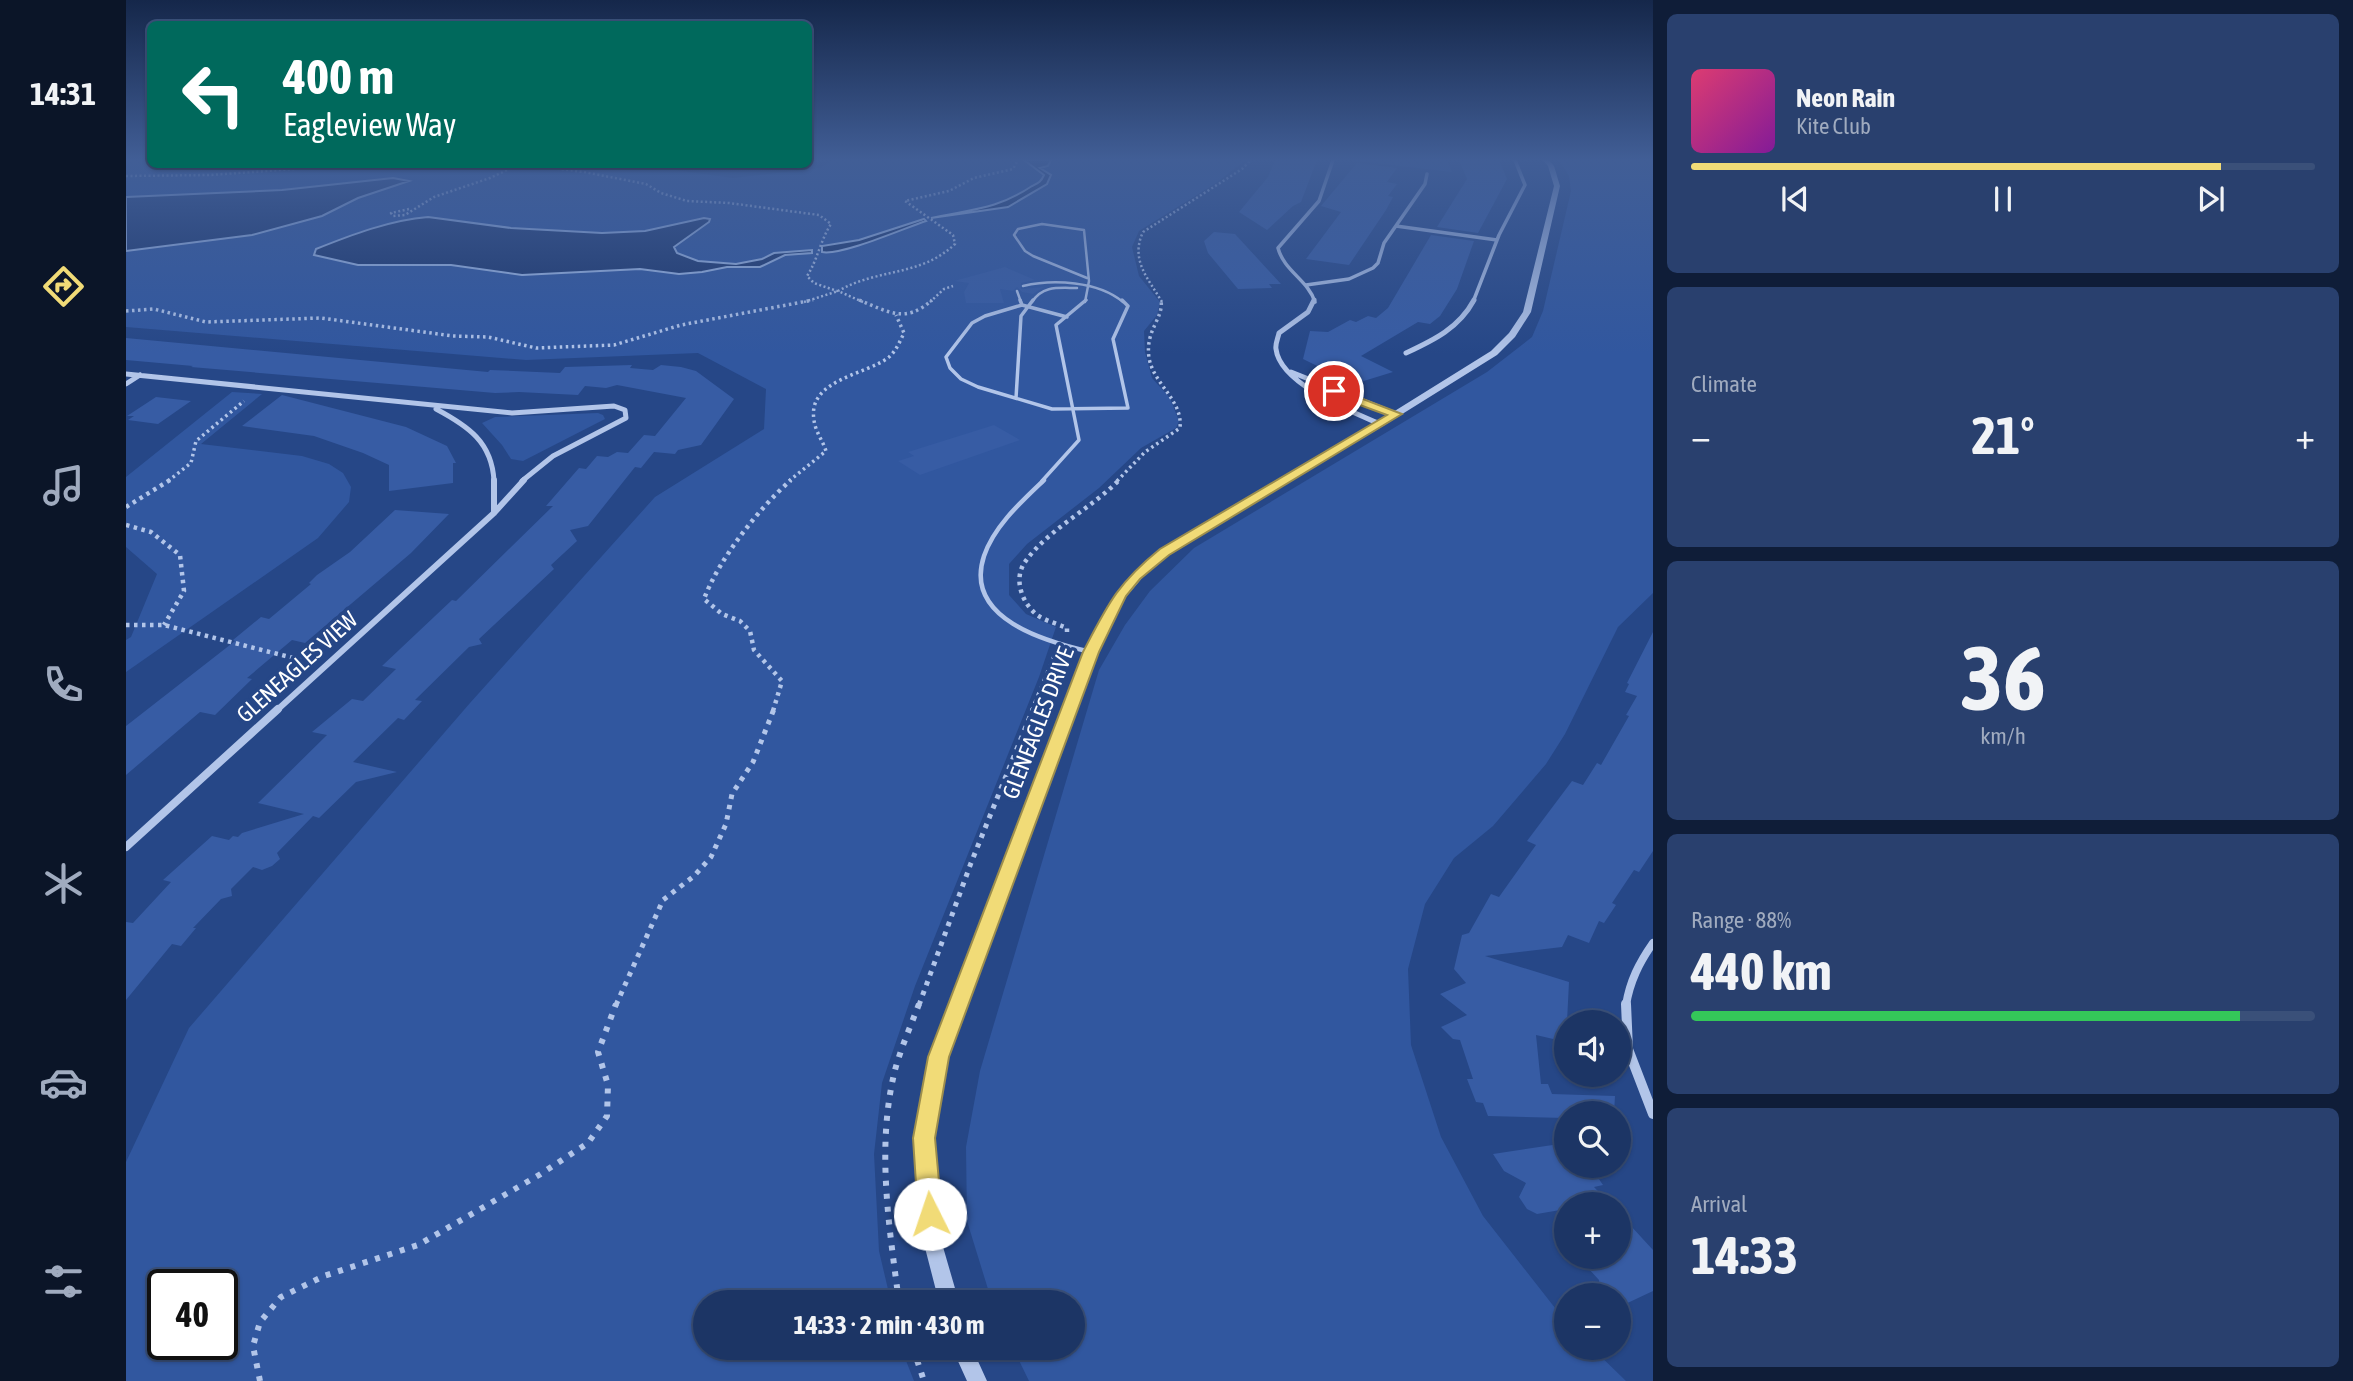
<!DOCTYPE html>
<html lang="en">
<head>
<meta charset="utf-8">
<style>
	:root { --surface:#1c3565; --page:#29406e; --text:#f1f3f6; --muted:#a0abbf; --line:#3a5079; --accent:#f1db77 }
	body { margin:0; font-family:"Asap Condensed",sans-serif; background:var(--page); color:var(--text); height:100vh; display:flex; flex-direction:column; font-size:26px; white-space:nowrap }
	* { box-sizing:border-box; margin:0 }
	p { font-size:23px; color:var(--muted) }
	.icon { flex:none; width:38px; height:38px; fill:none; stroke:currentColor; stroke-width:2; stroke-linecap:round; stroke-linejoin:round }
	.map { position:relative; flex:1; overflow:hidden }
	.side { display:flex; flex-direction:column; gap:14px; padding:14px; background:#0f1d38; width:700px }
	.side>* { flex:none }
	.top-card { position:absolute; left:21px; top:21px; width:665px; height:147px; border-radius:10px; box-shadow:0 2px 5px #0004,0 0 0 2px var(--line); background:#00695c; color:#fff; overflow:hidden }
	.buttons { position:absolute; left:1428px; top:1010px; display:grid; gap:14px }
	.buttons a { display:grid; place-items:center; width:77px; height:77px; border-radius:50%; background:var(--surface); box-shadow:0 2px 5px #0004,0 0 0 2px var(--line); font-size:35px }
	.speed { position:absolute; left:21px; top:1269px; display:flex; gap:14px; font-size:35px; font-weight:700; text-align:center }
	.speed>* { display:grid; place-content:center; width:91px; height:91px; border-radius:50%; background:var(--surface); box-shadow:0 2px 5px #0004,0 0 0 2px var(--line); line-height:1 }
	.speed .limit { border:4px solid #111; border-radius:10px; background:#fff; color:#111 }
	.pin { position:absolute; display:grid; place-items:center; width:60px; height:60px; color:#fff; margin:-30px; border:4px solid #fff; border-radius:50%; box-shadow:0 2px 7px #0007 }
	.me { position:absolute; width:77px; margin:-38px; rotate:356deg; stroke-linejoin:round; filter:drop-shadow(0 0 5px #0008) }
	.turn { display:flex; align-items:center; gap:24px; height:147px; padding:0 21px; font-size:32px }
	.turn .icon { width:91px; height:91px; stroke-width:2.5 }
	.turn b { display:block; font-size:49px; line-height:60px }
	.big { font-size:52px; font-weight:700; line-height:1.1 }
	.side .card { flex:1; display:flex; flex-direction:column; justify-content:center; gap:10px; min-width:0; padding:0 24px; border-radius:10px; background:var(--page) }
	.side .dial { align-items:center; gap:0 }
	.dial b { font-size:91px; line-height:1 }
	.song { display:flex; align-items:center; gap:21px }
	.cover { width:84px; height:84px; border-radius:10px; background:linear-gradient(135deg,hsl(340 70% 55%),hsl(290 70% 35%)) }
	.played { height:7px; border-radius:4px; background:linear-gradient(90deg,var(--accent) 85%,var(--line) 85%) }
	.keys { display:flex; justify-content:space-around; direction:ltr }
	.heat { display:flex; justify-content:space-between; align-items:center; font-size:38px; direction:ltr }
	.charge { height:10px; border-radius:5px; background:linear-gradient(90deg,#34c759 88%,var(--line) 0) }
	.trip { position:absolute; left:567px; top:1290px; width:392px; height:70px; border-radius:35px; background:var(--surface); box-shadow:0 2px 5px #0004,0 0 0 2px var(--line); font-weight:700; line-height:70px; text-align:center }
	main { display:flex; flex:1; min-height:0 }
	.tabs { display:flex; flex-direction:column; width:126px; justify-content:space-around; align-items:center; background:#0b1528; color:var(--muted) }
	.tabs .icon { width:49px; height:49px }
	.tabs .current { color:var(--accent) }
	.tabs b { font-size:32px; color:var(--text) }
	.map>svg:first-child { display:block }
	.green { fill:#31579f; fill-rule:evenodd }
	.water { fill:#1b3468; stroke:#a6bfe9; stroke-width:2 }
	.building { fill:#375ca4 }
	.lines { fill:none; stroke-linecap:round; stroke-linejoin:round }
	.path-far4 { stroke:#b2c5e9; stroke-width:2.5; stroke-dasharray:2 2.5; stroke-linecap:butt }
	.path-far3 { stroke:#b2c5e9; stroke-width:3.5; stroke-dasharray:2.5 3.5; stroke-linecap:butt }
	.path-far2 { stroke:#b2c5e9; stroke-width:4.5; stroke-dasharray:3.5 4.5; stroke-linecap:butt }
	.path-far1 { stroke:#b2c5e9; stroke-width:5; stroke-dasharray:4.5 6; stroke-linecap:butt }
	.path { stroke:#b2c5e9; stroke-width:6; stroke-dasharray:5 8; stroke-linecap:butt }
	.service-far2 { stroke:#b2c5e9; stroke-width:2.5 }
	.service-far1 { stroke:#b2c5e9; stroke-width:3.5 }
	.service { stroke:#b2c5e9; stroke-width:4.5 }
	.minor-far4 { stroke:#b2c5e9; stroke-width:3.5 }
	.minor-far3 { stroke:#b2c5e9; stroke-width:5 }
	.minor-far2 { stroke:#b2c5e9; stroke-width:6 }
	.minor-far1 { stroke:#b2c5e9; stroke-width:8 }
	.minor { stroke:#b2c5e9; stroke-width:10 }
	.tertiary { fill:#b2c5e9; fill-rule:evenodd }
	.route { fill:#f1db77; stroke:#9d8e4d; stroke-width:2 }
	.labels { text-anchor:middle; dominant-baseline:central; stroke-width:7; stroke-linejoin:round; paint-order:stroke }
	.street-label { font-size:23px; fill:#fff; stroke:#264787 }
</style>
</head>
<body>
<main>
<nav class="tabs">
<b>14:31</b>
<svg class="icon current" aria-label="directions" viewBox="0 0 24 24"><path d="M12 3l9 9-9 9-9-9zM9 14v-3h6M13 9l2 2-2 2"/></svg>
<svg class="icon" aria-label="music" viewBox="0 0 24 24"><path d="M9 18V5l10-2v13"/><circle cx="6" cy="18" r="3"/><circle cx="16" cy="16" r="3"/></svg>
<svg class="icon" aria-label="phone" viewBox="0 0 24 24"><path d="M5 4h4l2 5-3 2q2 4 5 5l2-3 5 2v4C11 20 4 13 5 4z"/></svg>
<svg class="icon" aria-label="climate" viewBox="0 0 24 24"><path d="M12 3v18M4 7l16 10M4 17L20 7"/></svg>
<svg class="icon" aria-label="car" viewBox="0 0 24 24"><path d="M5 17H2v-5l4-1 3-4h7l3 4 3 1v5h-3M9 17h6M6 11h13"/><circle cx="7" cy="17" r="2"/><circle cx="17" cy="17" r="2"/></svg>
<svg class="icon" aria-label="filters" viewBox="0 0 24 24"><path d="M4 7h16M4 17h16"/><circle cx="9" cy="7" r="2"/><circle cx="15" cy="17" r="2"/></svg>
</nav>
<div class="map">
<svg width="1527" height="1381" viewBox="0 0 1527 1381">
	<rect width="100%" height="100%" fill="#264787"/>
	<!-- green -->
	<path class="green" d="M0,160H24V164H505L607,178L694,168L706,160H1120L1090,183L1013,231L1006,247L1013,276L1034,302L1031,315L1018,331L1019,352L1026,378L1044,398L1053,421L1050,428L1015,448L973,488L901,544L883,564V595L900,614L930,627L913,677L789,986L756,1083L748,1154L753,1251L765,1302H579V1348H775L788,1381H0V1162L63,1028L344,703L529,497L638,429L640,389L572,353L400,360L0,327ZM37,1284H96V1344H37Z
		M1221,160H1321L1326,172Z
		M1433,160H1527V593L1492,627L1439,734L1420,764L1367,826L1328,858L1299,904L1282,969L1285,1045L1315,1137L1357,1216L1440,1322V1348H1466L1500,1381H903L887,1348H947V1302H866L841,1221L840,1147L854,1071L973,670L999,625L1024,591L1068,548L1361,372L1406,337L1417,311L1445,191L1443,176Z
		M106,392L136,394L75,444L176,456L203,464L217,473L225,487L223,502L192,538L0,672V640L5,637L31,574L0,547V477Z
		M472,413L477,415L479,419L397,461L385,459L376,445L356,423L369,417Z"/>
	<!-- water -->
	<path class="water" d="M898,160H925L922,166L914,168L925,175L921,184L882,207L805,218C846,209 870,210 906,186C912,183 915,182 918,175Z
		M267,178L283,181L232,198L196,216L126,235L0,251V197L156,190Z
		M302,217L385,228L476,233L519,231L578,218L584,219L583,222L548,247L551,253L572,261L610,264L636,259L648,253L686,250V253L659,255L634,267H601L576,272L553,274L514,269L396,275L325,265H232L188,255L190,249C225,235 264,220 302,217Z
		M798,219L800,221C779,228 715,256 696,252V246L733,240Z"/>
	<!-- building -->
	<path class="building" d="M1149,160H1191L1175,202L1167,206L1141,230L1113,212L1142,177Z
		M1333,160H1373L1381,179L1352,233L1311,227L1341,179Z
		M1231,163L1271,168L1261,182L1271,184L1262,196L1267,197L1260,210L1223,265L1180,259L1215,212L1195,206Z
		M1088,232L1109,234L1155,284H1143L1146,288L1112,289L1082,253L1078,241Z
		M1305,235L1348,241L1331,289L1314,316L1304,324L1292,322L1235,356L1267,372L1228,384L1177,359L1184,331L1202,332L1224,320L1230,322L1242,316L1250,318L1262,308Z
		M879,267L909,280L895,283V289L918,287L907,294L896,292L891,287L887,291L874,289L878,303H840L838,292L843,283L828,281Z
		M0,338L362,372L364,370L434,373L439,367L506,365L504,368L527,370L535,365L555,367L570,371L608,399L575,445L552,450L549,454L528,452L515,468L509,467L462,526L444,530L451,541L425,565L428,569L353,639L356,644L343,647L289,700L296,701L278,720L272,718L227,762L271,772L230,782L193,818L187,816L151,853L154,859L146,866L136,870L127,867L105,889L106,896L95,899L67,928H70L55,946L46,944L0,1000V922L7,923L45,882L37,880L86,836L103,840L107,836L112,837L116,833L178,814L132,803L201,735L186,732L226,699L237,701L270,669L256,666L326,600L330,601L427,506H420L453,468L460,469L471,456L482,457L491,452L502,453L518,435L529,436L560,398L491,385L480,388L459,386L452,395L393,392L369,393L65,367L67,366L0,360Z
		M156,395L280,427L321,446L330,463H327V483L263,491V465L237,453L188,436L116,426Z
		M30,397L65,401L32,424L2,420L8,416H1Z
		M868,425L894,440L794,475L772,461L788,456L782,452Z
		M269,510L323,514L285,553L179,643L166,640L121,678L126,679L89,715L74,712L0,775V726L109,641L107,640L135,617L143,619L185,584L183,583L191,575L224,552Z
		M1527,632V851L1513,872L1508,870L1486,903L1490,905L1478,923L1473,921L1463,943L1442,935L1436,947L1359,956L1443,982L1440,1042L1410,1035L1415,1084H1422L1426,1094L1489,1096L1488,1113H1440V1118L1362,1116L1357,1103L1350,1102L1341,1079H1347L1334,1040L1327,1039L1315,1027L1341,1015L1314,994L1340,983L1328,969L1336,935L1343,933L1365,894L1373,897L1410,845L1401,841L1446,781L1457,785L1471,763L1475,765L1503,716L1500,715L1511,696L1499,692L1503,684L1501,683Z
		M1440,1143V1166H1464L1477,1185L1468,1187L1484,1204H1440V1209L1411,1214L1401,1209L1393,1197L1400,1183L1378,1171L1367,1154Z
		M1493,1213L1527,1250V1291L1493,1307V1295H1474L1473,1280L1451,1256H1493Z"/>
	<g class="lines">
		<!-- path-far4 -->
		<path class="path-far4" d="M0,176L84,175L239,164
			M283,209L265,213L267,216L279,215L308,197L364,178L394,164L458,172L520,184L535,193L561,201L603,203L693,215L705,224C694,241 692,259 681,276L688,283L711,291
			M678,302L712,291
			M737,302L712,291C752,268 794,277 829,244L827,235L779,201L823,191L848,178L887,169L892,160
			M804,302L818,289L827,286
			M1036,302C1022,278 1004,260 1017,232L1116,169L1125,160"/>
		<!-- path-far3 -->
		<path class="path-far3" d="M733,300C763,312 779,324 806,300
			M0,311L28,309L80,322L195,318L327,336L362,337L410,348L488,345L555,325L687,300
			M42,481L65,463L70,441L118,401
			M663,481L700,451C697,441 689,431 688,420C681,379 741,375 763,357C770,351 774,341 778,333L770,315
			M991,481L1019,452L1054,428C1057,400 1028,385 1023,358C1019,329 1038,319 1035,300"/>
		<!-- path-far2 -->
		<path class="path-far2" d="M0,507L44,480
			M0,525L25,532L54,555L58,591L38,625
			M0,625H38L183,662
			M941,632V628C932,624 920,621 911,615C896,603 887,579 899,562C921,530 966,508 993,480
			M647,711L656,681L628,650L624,631L614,621L596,614L578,599C593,559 633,508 665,480
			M906,711L929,655"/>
		<!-- path-far1 -->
		<path class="path-far1" d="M490,1005L537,900L568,876L585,857L600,824L606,794L627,762L648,709
			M793,1005L845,863L907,709"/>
		<!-- path -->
		<path class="path" d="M773,1302C763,1226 750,1146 769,1070C775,1048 785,1025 793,1004
			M787,1348L798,1381
			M134,1381L127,1346L134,1322L155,1297L198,1276L292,1245L413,1175L462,1143L481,1116L482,1085L472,1052L490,1004"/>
		<!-- service-far2 -->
		<path class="service-far2" d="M897,286C927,279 972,281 997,302
			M891,291L895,302
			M906,302C917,285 933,288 951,288
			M959,302L963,281L958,230L916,224L892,229L888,235L899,251L907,256L961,278"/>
		<!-- service-far1 -->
		<path class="service-far1" d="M894,300L896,305
			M941,317L896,305L859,316L846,323L820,357L824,368L835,379L852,387L926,409L1002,408L987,339L1002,306L996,300
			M890,398L895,316L907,300
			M916,481L953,440L930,325L960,300"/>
		<!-- service -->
		<path class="service" d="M918,480C896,501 868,526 858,556C837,619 921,642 965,652"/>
		<!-- minor-far4 -->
		<path class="minor-far4" d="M1270,226L1371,240
			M1180,285L1223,279L1247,268L1252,263L1258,243L1299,184L1301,174
			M1189,302C1182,280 1158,271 1152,248L1193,201L1207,160
			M1347,302L1373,235L1399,185L1389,160"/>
		<!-- minor-far3 -->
		<path class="minor-far3" d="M1188,300L1182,312L1153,333C1152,338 1149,344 1150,349C1154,384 1226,412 1254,424
			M1280,353C1308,340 1333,328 1348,300
			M1165,372L1270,414
			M0,374L386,413L488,406L499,410L500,418L427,456L396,481
			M0,384L14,375
			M310,409C342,426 366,442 368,481"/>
		<!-- minor-far2 -->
		<path class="minor-far2" d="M368,480V513
			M150,711L368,513L398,480"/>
		<!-- minor-far1 -->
		<path class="minor-far1" d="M0,847L152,709
			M1500,1005C1504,981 1513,963 1527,943"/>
		<!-- minor -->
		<path class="minor" d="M1500,1004L1502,1049L1527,1114"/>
		<!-- tertiary -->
		<path class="tertiary" d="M1417,160H1423L1428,166L1434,186L1405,312L1389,337L1371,355L1257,426L1042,554L1016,578L999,598L971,652L821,1057L807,1137L815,1240L833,1302H813L797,1240L789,1137L805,1057L959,652L990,595L1008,573L1034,550L1251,422L1365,351L1383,333L1397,312L1428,186L1422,166Z
			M826,1348H846L861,1381H841Z"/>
	</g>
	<!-- sky -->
	<linearGradient id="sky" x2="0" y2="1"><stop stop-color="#15274a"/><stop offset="0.45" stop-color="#415e96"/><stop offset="1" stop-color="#415e96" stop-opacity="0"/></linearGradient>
	<rect width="1527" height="354" fill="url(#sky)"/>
	<!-- route -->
	<path class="route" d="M1204,389H1211L1276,414L1043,555L1014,579L1000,596L973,652L823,1057L809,1138L816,1214L812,1221L804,1225L795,1221L792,1214L787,1138L802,1057L957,652C982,604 991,584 1034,549L1261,415L1204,394Z"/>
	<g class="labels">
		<!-- street labels -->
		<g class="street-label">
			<text transform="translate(171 667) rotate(-42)">GLENEAGLES VIEW</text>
			<text transform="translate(912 723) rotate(-69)">GLENEAGLES DRIVE</text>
		</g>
	</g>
</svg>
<div class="buttons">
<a><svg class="icon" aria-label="sound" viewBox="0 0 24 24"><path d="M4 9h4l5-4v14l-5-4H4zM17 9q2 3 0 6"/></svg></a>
<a><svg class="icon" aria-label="search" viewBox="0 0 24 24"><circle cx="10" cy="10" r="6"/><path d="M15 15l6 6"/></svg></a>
<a>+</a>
<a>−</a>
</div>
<div class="speed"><div class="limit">40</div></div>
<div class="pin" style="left:1208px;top:391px;background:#d93025"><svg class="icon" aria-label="arrive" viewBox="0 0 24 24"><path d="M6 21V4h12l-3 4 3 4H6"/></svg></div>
<svg class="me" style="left:804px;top:1214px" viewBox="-20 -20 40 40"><circle r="19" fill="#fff"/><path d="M0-13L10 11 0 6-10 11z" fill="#f1db77"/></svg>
<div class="trip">14:33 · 2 min · 430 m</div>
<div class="top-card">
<div class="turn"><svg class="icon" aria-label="left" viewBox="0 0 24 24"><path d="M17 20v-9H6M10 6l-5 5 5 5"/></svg><div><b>400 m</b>Eagleview Way</div></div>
</div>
</div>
<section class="side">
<div class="card">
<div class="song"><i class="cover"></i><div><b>Neon Rain</b><p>Kite Club</p></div></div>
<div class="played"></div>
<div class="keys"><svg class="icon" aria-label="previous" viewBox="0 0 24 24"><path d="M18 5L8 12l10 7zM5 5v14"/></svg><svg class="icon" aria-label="pause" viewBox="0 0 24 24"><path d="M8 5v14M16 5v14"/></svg><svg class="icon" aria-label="next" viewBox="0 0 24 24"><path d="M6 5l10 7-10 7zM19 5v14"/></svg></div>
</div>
<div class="card"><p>Climate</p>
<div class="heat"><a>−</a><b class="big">21°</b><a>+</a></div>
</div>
<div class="card dial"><b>36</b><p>km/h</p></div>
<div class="card"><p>Range · 88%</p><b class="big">440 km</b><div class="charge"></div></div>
<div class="card"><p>Arrival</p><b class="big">14:33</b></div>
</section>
</main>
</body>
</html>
